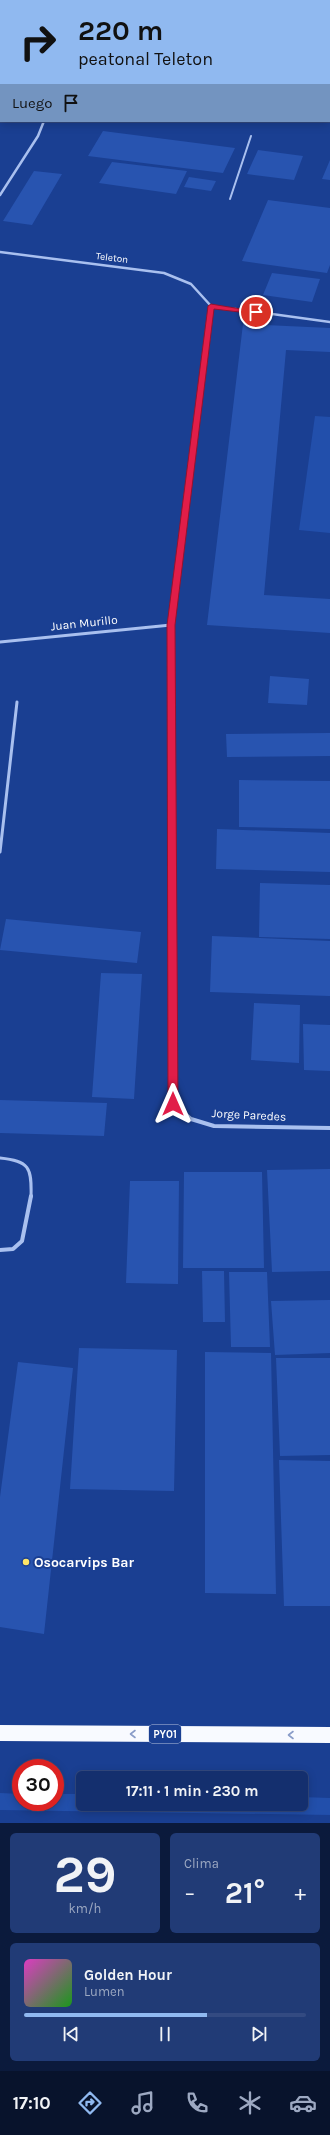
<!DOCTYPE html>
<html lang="es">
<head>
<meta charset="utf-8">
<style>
	:root { --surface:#142f6e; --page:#213b76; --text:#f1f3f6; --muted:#9da9c2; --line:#334a81; --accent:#90b9f0 }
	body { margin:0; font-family:Karla,sans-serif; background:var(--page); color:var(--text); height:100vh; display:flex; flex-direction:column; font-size:15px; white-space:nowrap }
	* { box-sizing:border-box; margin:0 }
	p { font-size:13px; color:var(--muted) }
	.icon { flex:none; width:22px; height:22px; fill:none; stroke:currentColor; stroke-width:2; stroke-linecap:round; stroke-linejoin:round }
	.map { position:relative; height:1823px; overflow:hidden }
	.drawer { display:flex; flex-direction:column; gap:10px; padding:10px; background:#0b1a3c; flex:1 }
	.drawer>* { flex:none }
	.hud { position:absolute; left:0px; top:0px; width:330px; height:122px; box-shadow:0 2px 10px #0003,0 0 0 1px var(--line); background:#90b9f0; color:#111; overflow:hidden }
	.speed { position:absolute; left:12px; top:1759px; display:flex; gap:8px; font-size:20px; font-weight:700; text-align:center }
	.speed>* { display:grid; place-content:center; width:52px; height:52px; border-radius:50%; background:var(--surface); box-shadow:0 2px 10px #0003,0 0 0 1px var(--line); line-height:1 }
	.speed .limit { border:6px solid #d22; background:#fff; color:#111 }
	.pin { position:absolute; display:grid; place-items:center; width:34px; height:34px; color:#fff; margin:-17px; border:2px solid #fff; border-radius:50%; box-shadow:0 1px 4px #0007 }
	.me { position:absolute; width:44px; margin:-22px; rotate:0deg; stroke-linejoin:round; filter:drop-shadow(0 0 3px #0008) }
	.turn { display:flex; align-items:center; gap:14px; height:84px; padding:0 12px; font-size:18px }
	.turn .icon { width:52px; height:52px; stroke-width:2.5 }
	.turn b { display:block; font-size:28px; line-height:34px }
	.then { display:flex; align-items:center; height:38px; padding:0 12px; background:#0003; gap:8px; font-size:15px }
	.big { font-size:30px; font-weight:700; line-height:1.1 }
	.drawer .card { flex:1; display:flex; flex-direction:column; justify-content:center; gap:6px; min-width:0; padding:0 14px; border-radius:6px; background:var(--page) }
	.drawer .dial { align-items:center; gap:0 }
	.dial b { font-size:52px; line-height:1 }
	.song { display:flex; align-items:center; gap:12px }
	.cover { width:48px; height:48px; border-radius:6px; background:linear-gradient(135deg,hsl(310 70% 55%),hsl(120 70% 35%)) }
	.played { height:4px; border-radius:2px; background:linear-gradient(90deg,var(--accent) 65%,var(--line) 65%) }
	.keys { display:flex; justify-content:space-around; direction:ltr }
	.heat { display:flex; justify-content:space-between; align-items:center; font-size:22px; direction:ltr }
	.drawer .tiles { flex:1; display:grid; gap:10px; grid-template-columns:1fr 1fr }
	.card:last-child { grid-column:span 2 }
	.trip { position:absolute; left:76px; top:1771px; width:232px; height:40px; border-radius:6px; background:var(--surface); box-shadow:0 2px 10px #0003,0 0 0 1px var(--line); font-weight:700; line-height:40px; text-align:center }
	.tab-bar { display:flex; height:64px; justify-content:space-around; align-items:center; background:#08132c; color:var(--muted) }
	.tab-bar .icon { width:28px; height:28px }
	.tab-bar .selected { color:var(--accent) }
	.tab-bar b { font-size:18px; color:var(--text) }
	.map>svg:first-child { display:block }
	.green { fill:#224fab }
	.building { fill:#2854b0 }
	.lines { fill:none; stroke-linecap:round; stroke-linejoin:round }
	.service-far3 { stroke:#a9c0ef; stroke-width:2 }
	.service-far2 { stroke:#a9c0ef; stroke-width:2.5 }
	.service-far1 { stroke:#a9c0ef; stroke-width:3 }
	.service { stroke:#a9c0ef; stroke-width:4 }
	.minor-far2 { stroke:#a9c0ef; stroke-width:2.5 }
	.minor-far1 { stroke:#a9c0ef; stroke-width:3 }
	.minor { stroke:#a9c0ef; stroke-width:4 }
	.trunk { fill:#f8faff; fill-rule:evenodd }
	.oneway { stroke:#899cc8 }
	.route { fill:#e11d48; stroke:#92132f }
	.poi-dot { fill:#ffe667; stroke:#1a3f92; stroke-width:1.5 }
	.labels { text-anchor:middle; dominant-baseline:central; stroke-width:4; stroke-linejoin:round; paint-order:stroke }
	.far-street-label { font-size:10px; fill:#fff; stroke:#1a3f92 }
	.shield { fill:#1a3f92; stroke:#bac5de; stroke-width:1 }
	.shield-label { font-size:11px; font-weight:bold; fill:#fff }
	.street-label { font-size:12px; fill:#fff; stroke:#1a3f92 }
	.near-poi-label { font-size:14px; font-weight:bold; fill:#fff; stroke:#1a3f92; text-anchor:start }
</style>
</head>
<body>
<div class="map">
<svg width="330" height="1823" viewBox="0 0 330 1823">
	<rect width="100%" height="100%" fill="#1a3f92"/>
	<!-- green -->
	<path class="green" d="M315,416L330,417V533L299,530Z
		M0,1793L21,1794V1802H55V1794H83V1804H301V1797L330,1798V1815L0,1810Z"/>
	<!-- building -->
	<path class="building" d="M103,131L235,148L223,173L88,156Z
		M258,150L303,156L294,180L247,174Z
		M330,160V180L322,179Z
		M112,162L187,171L176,194L99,183Z
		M34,171L62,174L32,225L3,221Z
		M189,177L216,181L211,191L184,187Z
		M268,200L330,208V265L327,273L242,261Z
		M272,273L320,279L312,302L263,295Z
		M243,324L330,328V352L286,350L264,595L330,599V633L207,625Z
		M270,676L309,679L307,705L268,703Z
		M330,733V756L227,757L226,734Z
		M239,780L330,781V829L239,827Z
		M217,829L330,833V872L216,869Z
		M260,883L330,885V939L259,937Z
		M6,919L141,932L137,963L0,950Z
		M212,936L330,941V996L210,992Z
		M101,973L142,974L134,1099L92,1097Z
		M254,1003L300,1005L299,1063L251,1060Z
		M303,1024L330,1025V1071L304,1070Z
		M0,1100L107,1103L104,1136L0,1133Z
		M330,1169V1271L272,1272L267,1170Z
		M184,1172H262L264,1268H183Z
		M130,1181H179L178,1284L126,1283Z
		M202,1271H224L225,1322H203Z
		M229,1272H267L270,1347H231Z
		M330,1300V1353L275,1355L271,1301Z
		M79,1348L177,1350L174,1491L70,1489Z
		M205,1352L271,1353L276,1594L205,1593Z
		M276,1358H330V1455L280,1456Z
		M18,1362L73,1368L44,1634L0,1627V1497Z
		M279,1460L330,1461V1606H284Z"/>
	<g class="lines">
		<!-- service-far3 -->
		<path class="service-far3" d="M230,199L251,136
			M211,306L242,310"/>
		<!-- service-far2 -->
		<path class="service-far2" d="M235,309L330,322"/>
		<!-- service-far1 -->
		<path class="service-far1" d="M0,852L17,702
			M0,1158C29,1161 32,1167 31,1197"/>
		<!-- service -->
		<path class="service" d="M0,1250L13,1249L22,1241L31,1196"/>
		<!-- minor-far2 -->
		<path class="minor-far2" d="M0,195L38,136L44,121
			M0,252L164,273L191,284L211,306L210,310"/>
		<!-- minor-far1 -->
		<path class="minor-far1" d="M0,642L171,625
			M171,702V625L211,309"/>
		<!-- minor -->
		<path class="minor" d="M171,701L173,1104L191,1119L214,1126L330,1128"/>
		<!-- trunk -->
		<path class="trunk" d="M0,1725L330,1727V1743L0,1741Z"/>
	</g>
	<!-- one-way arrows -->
	<defs><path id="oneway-chevron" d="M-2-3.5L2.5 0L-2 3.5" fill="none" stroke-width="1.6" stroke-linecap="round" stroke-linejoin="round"/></defs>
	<g class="oneway">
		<use href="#oneway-chevron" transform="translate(133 1734) rotate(-180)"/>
		<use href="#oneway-chevron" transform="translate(291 1735) rotate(-180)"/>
	</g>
	<!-- route -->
	<path class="route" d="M211,304L259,312L256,314L214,309L175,625L178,1104L173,1108L168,1104L167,625L208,306Z"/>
	<!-- markers -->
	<circle class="poi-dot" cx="26" cy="1562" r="4"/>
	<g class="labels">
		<!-- far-street labels -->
		<g class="far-street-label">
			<text transform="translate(112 258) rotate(7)">Teleton</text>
		</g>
		<!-- shield labels -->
		<rect class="shield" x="149" y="1725" width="32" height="18" rx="3"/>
		<g class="shield-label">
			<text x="165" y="1734">PY01</text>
		</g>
		<!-- street labels -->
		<g class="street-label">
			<text transform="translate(84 623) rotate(-6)">Juan Murillo</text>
			<text transform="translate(249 1115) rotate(3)">Jorge Paredes</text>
		</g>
		<!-- near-poi labels -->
		<g class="near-poi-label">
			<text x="34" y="1562">Osocarvips Bar</text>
		</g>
	</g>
</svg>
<div class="speed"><div class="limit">30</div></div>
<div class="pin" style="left:256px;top:312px;background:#d93025"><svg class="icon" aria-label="arrive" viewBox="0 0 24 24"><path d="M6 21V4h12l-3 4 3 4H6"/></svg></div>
<svg class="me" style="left:173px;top:1104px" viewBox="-20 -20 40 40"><path d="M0-17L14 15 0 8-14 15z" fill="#e11d48" stroke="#fff" stroke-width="4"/></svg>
<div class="trip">17:11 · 1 min · 230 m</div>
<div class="hud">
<div class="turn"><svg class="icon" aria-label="right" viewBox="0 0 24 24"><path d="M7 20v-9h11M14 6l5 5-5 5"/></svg><div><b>220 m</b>peatonal Teleton</div></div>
<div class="then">Luego<svg class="icon" aria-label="arrive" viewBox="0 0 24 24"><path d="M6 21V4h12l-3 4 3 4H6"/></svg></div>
</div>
</div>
<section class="drawer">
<div class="tiles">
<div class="card dial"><b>29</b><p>km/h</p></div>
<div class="card"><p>Clima</p>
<div class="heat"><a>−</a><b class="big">21°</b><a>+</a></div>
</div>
<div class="card">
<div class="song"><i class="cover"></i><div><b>Golden Hour</b><p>Lumen</p></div></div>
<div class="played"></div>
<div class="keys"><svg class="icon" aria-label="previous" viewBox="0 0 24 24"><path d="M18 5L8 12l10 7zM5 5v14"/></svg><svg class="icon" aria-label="pause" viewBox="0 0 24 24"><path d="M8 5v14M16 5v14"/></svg><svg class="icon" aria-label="next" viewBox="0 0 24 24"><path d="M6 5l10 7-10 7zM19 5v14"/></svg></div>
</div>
</div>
</section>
<nav class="tab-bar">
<b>17:10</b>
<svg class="icon selected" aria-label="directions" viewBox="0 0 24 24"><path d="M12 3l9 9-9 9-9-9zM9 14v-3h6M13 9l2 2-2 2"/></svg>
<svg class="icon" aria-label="music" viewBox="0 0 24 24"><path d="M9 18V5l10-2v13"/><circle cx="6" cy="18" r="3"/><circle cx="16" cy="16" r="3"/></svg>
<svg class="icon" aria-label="phone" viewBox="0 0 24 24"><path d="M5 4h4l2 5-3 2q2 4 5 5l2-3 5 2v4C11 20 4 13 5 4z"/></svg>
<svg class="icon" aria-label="climate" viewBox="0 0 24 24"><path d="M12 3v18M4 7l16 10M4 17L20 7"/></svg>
<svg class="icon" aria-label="car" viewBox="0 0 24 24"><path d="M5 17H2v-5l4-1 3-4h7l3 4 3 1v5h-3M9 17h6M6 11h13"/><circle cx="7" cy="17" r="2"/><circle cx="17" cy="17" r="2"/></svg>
</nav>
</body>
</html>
